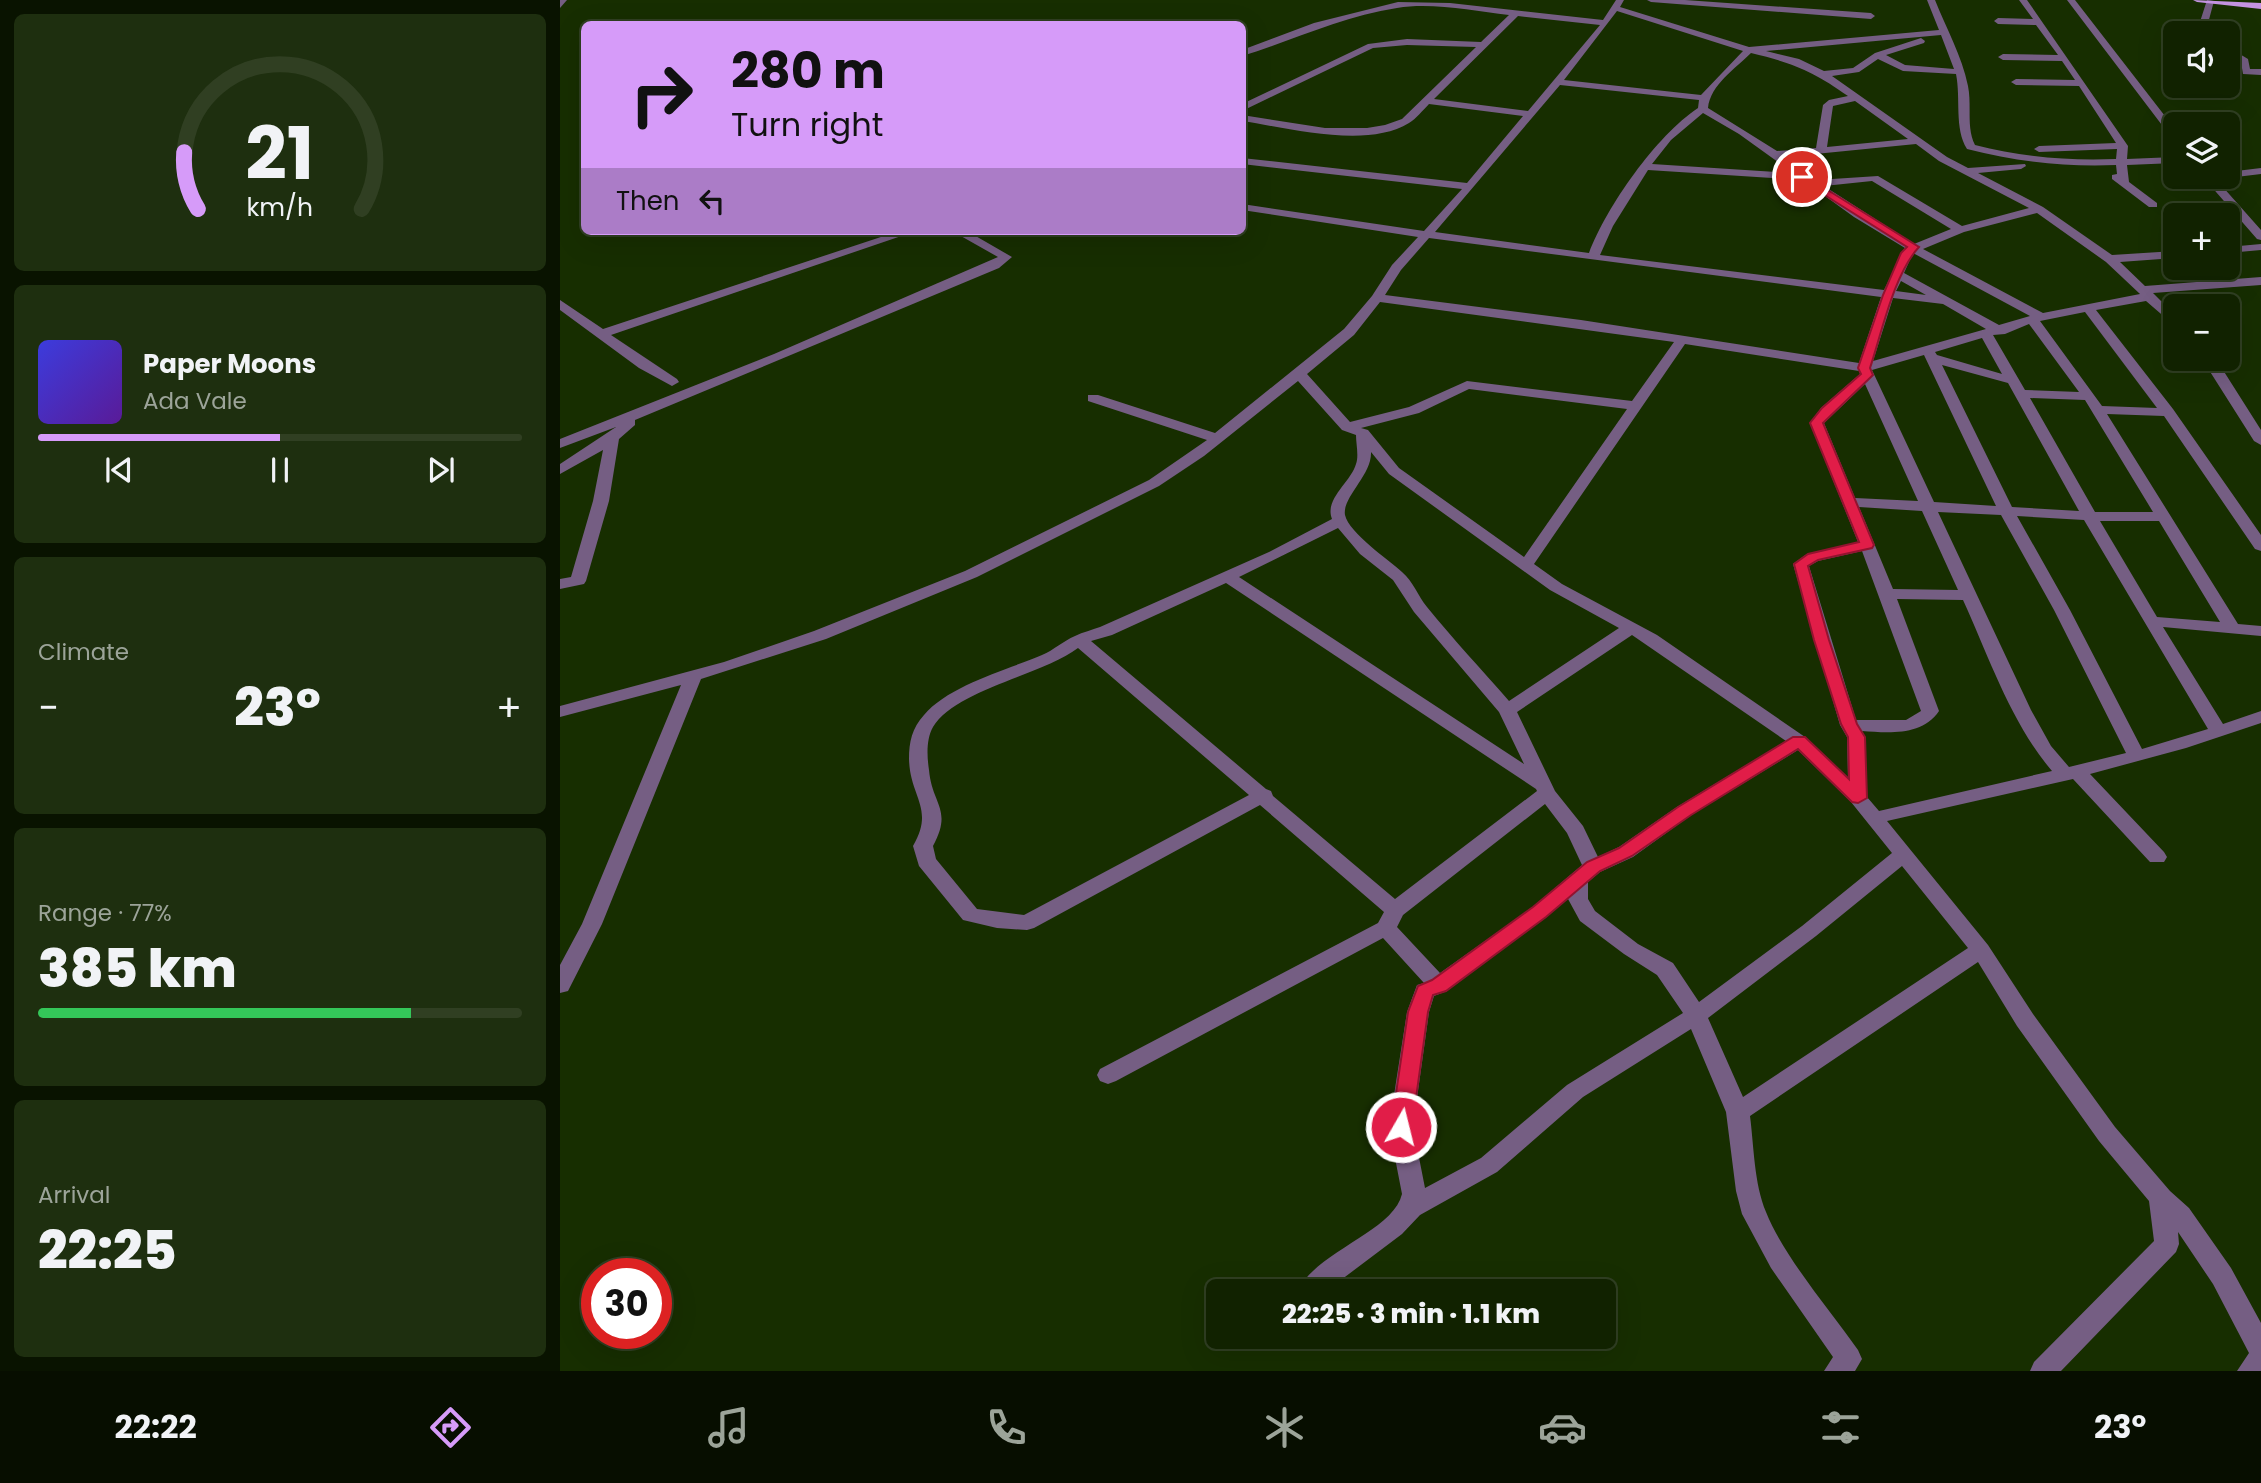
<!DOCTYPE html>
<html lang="en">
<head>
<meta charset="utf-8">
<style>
	:root { --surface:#120; --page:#1e2f0f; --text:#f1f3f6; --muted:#9ca499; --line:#303f22; --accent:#d69bf9 }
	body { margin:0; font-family:Poppins,sans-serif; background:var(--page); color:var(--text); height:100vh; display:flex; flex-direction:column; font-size:26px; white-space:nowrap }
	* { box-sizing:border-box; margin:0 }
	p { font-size:23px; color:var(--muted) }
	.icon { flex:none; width:38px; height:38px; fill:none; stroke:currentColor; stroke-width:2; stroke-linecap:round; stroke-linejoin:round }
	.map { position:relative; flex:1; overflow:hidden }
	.side { display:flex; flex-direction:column; gap:14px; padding:14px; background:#091300; width:560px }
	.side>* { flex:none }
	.top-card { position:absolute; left:21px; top:21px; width:665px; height:214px; border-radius:10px; box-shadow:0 7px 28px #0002,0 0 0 2px var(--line); background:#d69bf9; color:#111; overflow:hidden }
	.buttons { position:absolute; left:1603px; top:21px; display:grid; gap:14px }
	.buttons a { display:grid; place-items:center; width:77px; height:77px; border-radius:10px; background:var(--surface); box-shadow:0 7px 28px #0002,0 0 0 2px var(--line); font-size:35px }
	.speed { position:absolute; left:21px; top:1258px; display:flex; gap:14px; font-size:35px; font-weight:700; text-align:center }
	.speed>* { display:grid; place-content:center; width:91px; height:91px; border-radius:50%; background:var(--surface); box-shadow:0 7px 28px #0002,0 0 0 2px var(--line); line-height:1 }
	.speed .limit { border:10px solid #d22; background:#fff; color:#111 }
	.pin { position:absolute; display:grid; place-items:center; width:60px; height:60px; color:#fff; margin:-30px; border:4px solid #fff; border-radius:50%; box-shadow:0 2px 7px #0007 }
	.me { position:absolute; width:77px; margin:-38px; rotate:8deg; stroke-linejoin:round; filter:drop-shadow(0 0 5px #0008) }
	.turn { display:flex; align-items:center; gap:24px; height:147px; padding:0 35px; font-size:32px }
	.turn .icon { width:91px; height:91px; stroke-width:2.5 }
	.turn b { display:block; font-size:49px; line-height:60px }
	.then { display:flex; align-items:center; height:66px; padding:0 35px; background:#0003; gap:14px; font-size:26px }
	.big { font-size:52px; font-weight:800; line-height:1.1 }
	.side .tile { flex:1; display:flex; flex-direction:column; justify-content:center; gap:10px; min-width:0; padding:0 24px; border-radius:10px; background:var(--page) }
	.side .dial { align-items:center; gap:0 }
	.dial svg { height:182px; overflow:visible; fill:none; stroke:var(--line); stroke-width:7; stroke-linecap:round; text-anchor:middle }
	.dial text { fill:var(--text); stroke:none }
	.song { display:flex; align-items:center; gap:21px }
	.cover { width:84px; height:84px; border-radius:10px; background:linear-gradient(135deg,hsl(240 70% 55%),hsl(270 70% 35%)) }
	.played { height:7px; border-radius:4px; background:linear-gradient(90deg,var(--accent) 50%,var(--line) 50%) }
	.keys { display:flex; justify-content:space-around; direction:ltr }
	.heat { display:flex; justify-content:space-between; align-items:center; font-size:38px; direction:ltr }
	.charge { height:10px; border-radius:5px; background:linear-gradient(90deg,#34c759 77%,var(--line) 0) }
	.trip { position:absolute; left:646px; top:1279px; width:410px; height:70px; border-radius:10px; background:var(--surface); box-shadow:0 7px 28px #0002,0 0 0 2px var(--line); font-weight:800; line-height:70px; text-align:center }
	.tabs { display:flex; height:112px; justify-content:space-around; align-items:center; background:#070e00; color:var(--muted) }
	.tabs .icon { width:49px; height:49px }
	.tabs .on { color:var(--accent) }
	.tabs b { font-size:32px; color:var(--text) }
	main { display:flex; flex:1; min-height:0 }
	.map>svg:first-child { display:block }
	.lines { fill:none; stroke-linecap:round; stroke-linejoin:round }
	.street { fill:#755e83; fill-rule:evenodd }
	.primary { fill:#c493e1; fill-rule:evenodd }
	.route { fill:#e11d48; stroke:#92132f; stroke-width:2 }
</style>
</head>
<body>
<main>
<section class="side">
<div class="tile dial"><svg viewBox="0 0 100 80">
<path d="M14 69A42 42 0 1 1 86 69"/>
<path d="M14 69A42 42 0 0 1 8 44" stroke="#d69bf9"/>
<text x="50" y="56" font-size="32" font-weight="700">21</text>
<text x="50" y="72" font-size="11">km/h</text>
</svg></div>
<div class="tile">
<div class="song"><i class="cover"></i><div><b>Paper Moons</b><p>Ada Vale</p></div></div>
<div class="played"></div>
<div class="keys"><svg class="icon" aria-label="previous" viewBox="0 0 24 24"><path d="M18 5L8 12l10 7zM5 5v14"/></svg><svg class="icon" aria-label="pause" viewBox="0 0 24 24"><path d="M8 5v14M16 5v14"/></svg><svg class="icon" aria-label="next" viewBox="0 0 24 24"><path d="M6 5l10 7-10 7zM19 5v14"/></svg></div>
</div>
<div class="tile"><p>Climate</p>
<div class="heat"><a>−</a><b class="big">23°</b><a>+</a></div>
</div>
<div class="tile"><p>Range · 77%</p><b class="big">385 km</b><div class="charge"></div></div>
<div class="tile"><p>Arrival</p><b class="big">22:25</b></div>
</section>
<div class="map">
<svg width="1701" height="1371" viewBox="0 0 1701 1371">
	<rect width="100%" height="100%" fill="#172e00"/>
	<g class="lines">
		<!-- street -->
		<path class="street" d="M0,0H7L0,8Z
			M1056,0H1064L1060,7L1189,47L1379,30L1367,0H1375C1386,28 1402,56 1408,86C1412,106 1406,127 1415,145C1461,157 1509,161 1556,159L1557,149L1479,152L1474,149L1479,146L1556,143L1519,86L1456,85L1451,82L1456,79L1515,80L1502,61L1443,60L1438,57L1443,54L1498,55L1476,25L1438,24L1434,21L1438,18L1473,19L1459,0H1467L1568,146L1567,159L1615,157V163L1567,165L1569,182L1597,203V207H1589L1552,179V175L1557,174L1556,165C1506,167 1457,162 1407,149C1394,128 1401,99 1396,74L1343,71L1318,59L1299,72L1272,76L1387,157L1408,168L1465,164L1466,166L1461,169L1418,173L1483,207L1552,255L1615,251V258L1560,262L1585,286L1701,277V285L1593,293L1615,315V326L1586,301L1536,310L1613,409L1701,535V551L1695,549L1604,416L1547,414L1678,624L1701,626V636L1603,627L1663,724L1701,711V723L1626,748L1530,774L1604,852L1607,857L1604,862H1590L1513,779L1327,821L1428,945L1473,1014L1555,1127L1610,1191L1629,1208L1671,1268L1701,1323V1371H1677L1689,1353L1653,1284L1618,1232L1619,1244L1616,1252L1501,1371H1470L1474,1362L1594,1241L1589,1201L1539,1141L1457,1026L1418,962L1190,1116C1194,1147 1194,1183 1206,1212C1224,1257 1270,1310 1298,1350L1302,1359L1295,1371H1264L1273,1357L1211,1268L1182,1214L1176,1191L1166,1112L1131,1029L1023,1097L937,1172L860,1215L842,1234L765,1292H737C756,1251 833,1232 842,1194L829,1127L847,1012L857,985L864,983L823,938L556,1081L548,1084L540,1081L537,1075L540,1069L818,923L824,912L700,805L474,928L467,930L437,928L403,920L359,866L353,846C375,808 350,798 349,759C349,742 352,728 364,715C389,685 447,670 482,655C494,650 503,641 515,636C523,632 532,630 540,627L709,552L772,519C764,499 791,482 796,464C799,456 796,444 796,435L782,430L738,381L644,456L599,486L417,577L266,639L141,679L42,924L8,991L0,993V965L22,924L121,685L0,717V706L164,662L254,631L405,571L589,480L647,440L528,401V395H538L655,433L784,329L812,296L832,265L858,237L682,210V204L864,231L902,189L682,164V158L907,183L963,116L869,104C863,110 856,119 849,123C807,149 729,128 682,121V115L765,128H807L825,125L842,119L916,47L847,45L813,48L682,111V104L808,44L847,39L921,42L949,15C913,11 872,2 837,8C783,16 734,40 682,56V50L754,23L838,2L890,3L1043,20ZM1057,11L1183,51L1141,95L1004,80ZM958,16L1040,25L968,111L874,99ZM1381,35L1394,69L1345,65L1326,55L1364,43L1365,41L1361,38L1315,53L1293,68L1264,71L1239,59L1206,51ZM1191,53C1233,63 1253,71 1288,96L1269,100L1263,105L1256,148L1217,151L1148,108C1150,85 1176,68 1191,53ZM1000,85L1139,100L1138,108C1096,136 1047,206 1029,253L875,232ZM1295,101L1348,139L1267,147L1273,106ZM1143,113L1179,134L1233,173L1092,164L1111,140ZM1356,144L1379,161L1469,208L1402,226L1318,176L1257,180L1225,157ZM1088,170L1243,180L1294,217L1345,248L1324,290L1040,255L1053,226ZM1312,181L1391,229L1354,244L1264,186ZM1477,213L1546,262L1580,294L1483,313L1363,249L1404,232ZM869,238L1321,297L1299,363L1021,320L825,295L841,270ZM1353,253L1470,316L1439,325L1344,273ZM1341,281L1366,295L1336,291ZM1333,298L1383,304L1426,329L1313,361ZM820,302L1114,342L1072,401L907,381L849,407L790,422L747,374L794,335ZM1525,312L1597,408L1542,406L1480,321ZM1469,324L1519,392L1465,390L1433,335L1445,334ZM1422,338L1442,374L1377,355L1375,352ZM1125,344L1299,371L1300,374L1261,408L1250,423L1298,542L1247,554L1233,564L1280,725L1287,737L1288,778L1245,737L1097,635L1002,584L974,564ZM1364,355L1436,506L1374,502L1312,370ZM1382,365L1448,383L1519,511L1452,507ZM1305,384L1358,501L1295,498L1264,423ZM909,389L1067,409L964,557L839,468L808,430L801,428L859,413ZM1470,398L1525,400L1593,512H1535ZM811,452L829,474L990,590L1059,628L949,701C922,670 893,639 867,607C858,596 853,581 842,572C829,560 789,533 785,515C782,497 812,475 811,452ZM1299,507L1362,511L1398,590L1333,589ZM1378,512L1441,515L1494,610L1566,753L1509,767L1491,746L1471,710ZM1457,516L1524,520L1648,729L1582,749L1510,610ZM1540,521H1599L1660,622L1597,617ZM778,528L800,554L833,580L854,612L939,712L964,764L679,577ZM1302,551L1361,711L1346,720H1296L1249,566L1258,561ZM666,583L976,789L977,791L835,899L713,796L711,791L706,789L531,641L552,635ZM1337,599L1403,600C1429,657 1451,723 1492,771L1319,811L1307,797L1305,737L1302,731C1329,733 1362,736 1379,711ZM1072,635L1226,741L1117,807L1059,847L1038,857L1023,826L995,791L957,712ZM518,648L689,795L464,915L417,909L376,859L373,846C393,809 372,805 369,770C367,757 366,739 373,727C395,690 482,675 518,648ZM1238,750L1291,802L1332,853L1242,926L1139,1002L1113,963L1078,944L1035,911L1028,899V882L1040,872L1073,857L1131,815ZM985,804L1007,833L1022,865L973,907L880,973L837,927L843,915ZM1342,866L1408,948L1183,1097L1148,1018L1256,936ZM1008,899L1020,921L1064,954L1097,975L1123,1013L1007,1085L921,1158L865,1188L853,1127L869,1012L874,996L887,991Z
			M1087,0H1125L1311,13L1315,16L1311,19L1091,2Z
			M1507,0H1515L1615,129V138L1611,137Z
			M1647,0L1654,1L1647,27L1652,33H1643L1638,28Z
			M1668,47L1688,59L1690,69H1701V75L1683,74L1681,62L1668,54Z
			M1701,168V174L1668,178L1664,177H1668V172Z
			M1643,177H1654L1701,230V240L1697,239Z
			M339,231H356L51,335L117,379L119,382L112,386L79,368L0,310V300L43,329Z
			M392,231H407L452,257L439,268L75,420V425L59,439L49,501L26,581L24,584L0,589V579L11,577L33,501L43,450L0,474V464L56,427L0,448V439L214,354L438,257Z
			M1701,244V250L1668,253V247Z
			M1642,359H1656L1701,430V445L1694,441Z"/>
		<!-- primary -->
		<path class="primary" d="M1633,0L1701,3V9L1637,2Z"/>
	</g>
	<!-- route -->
	<path class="route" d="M1242,174L1359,247C1334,274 1322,332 1310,368L1313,375L1263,423L1314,545L1312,548L1258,560L1248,566L1269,640L1297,724L1305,737L1307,798L1298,803L1292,802L1238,749L1131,815L1072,856L1040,871L986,917L886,991L873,995L868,1012L852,1127L849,1133L841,1136L834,1133L831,1127L848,1012L858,986L872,980L973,907L1027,862L1059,848L1118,807L1233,737H1245L1289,779L1288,737L1281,724L1254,640L1234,564L1248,554L1299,542L1250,423L1262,408L1301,374L1298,368L1323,295L1341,253L1347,247L1239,179V175Z"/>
</svg>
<div class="buttons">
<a><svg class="icon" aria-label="sound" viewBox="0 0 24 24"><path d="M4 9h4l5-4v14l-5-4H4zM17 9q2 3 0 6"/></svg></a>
<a><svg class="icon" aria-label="layers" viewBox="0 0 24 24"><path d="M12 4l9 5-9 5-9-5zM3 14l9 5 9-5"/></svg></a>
<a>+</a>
<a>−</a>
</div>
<div class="speed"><div class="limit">30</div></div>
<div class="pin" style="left:1242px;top:177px;background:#d93025"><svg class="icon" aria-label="arrive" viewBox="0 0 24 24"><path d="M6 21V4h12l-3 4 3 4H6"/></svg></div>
<svg class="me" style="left:841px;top:1127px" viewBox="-20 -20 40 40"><circle r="17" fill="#e11d48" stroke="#fff" stroke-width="3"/><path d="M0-11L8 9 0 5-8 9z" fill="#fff"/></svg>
<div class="trip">22:25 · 3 min · 1.1 km</div>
<div class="top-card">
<div class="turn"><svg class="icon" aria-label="right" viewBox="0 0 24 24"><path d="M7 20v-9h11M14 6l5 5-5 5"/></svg><div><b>280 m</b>Turn right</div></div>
<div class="then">Then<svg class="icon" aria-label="left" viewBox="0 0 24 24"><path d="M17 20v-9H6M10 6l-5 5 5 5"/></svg></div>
</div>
</div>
</main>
<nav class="tabs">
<b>22:22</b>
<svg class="icon on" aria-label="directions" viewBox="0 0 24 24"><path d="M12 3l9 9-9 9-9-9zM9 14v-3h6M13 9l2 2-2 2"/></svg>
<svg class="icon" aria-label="music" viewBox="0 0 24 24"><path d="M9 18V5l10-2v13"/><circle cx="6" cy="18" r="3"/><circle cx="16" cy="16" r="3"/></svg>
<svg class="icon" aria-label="phone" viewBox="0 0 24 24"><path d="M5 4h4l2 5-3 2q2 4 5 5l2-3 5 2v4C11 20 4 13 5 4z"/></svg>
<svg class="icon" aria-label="climate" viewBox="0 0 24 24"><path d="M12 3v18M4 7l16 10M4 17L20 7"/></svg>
<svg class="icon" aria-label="car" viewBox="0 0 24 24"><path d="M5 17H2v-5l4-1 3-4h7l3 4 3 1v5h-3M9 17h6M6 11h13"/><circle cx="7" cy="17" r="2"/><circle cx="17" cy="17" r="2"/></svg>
<svg class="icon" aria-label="filters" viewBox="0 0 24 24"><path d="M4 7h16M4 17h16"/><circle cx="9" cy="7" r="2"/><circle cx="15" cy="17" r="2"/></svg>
<b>23°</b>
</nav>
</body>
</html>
